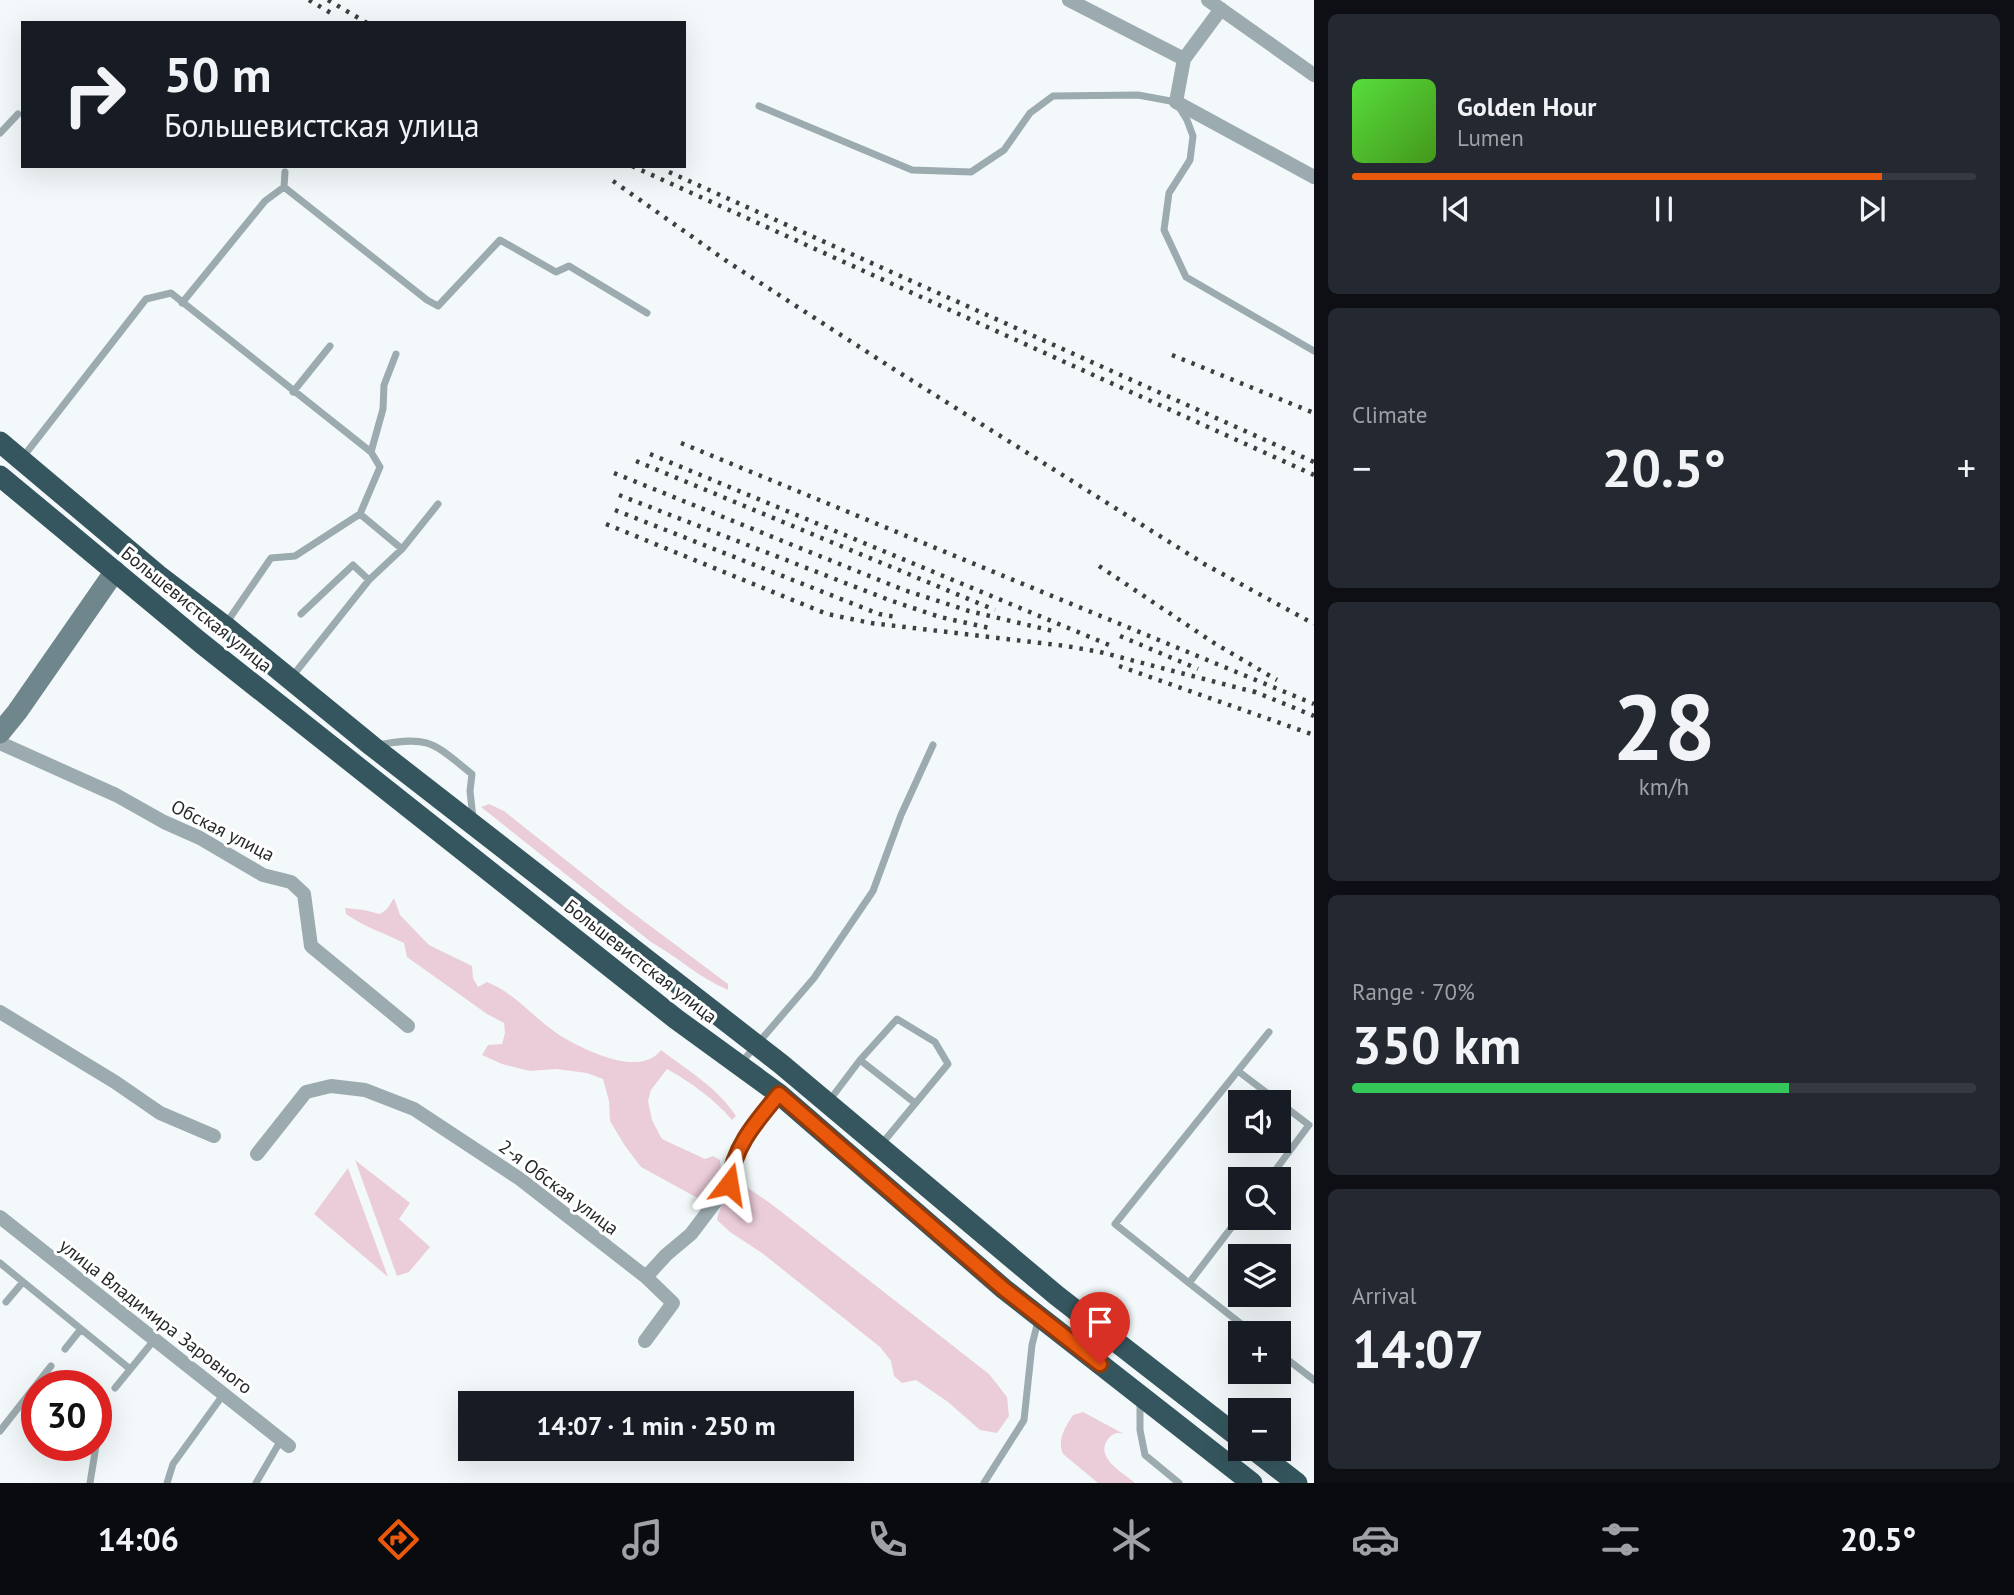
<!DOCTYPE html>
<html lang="en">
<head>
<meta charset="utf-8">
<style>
	:root { --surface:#171b24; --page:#242831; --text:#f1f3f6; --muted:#9ea1a6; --line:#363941; --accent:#ea580c }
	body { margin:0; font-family:"PT Sans",sans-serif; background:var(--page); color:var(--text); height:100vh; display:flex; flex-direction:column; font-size:26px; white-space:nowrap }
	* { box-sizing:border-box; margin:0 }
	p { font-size:23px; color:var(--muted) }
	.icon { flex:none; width:38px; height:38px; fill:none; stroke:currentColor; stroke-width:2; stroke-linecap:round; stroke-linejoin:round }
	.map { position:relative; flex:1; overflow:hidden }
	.drawer { display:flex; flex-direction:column; gap:14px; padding:14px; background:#0d0f14; width:700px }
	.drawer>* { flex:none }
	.guide { position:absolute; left:21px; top:21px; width:665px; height:147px; border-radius:0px; box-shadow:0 7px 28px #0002; background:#171b24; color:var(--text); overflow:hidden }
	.tools { position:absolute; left:1228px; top:1090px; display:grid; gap:14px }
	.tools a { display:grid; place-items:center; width:63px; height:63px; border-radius:0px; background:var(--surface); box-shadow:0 7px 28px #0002; font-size:35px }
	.speed { position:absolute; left:21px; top:1370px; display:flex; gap:14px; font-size:35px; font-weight:700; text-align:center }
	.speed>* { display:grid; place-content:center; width:91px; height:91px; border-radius:50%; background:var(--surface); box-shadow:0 7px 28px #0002; line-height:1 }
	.speed .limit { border:10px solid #d22; background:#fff; color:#111 }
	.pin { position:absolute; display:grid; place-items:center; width:60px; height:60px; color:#fff; margin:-72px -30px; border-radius:50% 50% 50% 0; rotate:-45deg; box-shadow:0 0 7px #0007 }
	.pin .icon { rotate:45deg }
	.me { position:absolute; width:77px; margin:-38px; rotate:14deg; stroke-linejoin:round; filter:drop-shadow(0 0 5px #0008) }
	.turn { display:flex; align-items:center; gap:24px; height:147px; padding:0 28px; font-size:32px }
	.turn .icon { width:91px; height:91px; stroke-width:2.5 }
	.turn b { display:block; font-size:49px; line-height:60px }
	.big { font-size:52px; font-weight:800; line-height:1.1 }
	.drawer .widget { flex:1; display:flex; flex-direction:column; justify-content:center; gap:10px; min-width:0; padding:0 24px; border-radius:10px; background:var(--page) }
	.drawer .dial { align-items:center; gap:0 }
	.dial b { font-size:91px; line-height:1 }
	.song { display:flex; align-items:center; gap:21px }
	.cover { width:84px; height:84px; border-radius:10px; background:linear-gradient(135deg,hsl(110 70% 55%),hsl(100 70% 35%)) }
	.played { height:7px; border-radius:4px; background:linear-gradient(90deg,var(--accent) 85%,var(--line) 85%) }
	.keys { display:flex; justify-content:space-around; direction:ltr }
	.heat { display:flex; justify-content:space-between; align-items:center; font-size:38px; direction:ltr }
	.charge { height:10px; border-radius:5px; background:linear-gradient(90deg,#34c759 70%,var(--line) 0) }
	.trip { position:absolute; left:458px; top:1391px; width:396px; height:70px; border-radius:0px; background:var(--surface); box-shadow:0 7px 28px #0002; font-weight:800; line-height:70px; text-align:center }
	.tabs { display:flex; height:112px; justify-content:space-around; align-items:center; background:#090b0e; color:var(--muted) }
	.tabs .icon { width:49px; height:49px }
	.tabs .on { color:var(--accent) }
	.tabs b { font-size:32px; color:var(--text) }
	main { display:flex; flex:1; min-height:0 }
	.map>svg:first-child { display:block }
	.green { fill:#ebcdda }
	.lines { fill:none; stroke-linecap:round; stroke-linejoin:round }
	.lane { stroke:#9cabaf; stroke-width:7 }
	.street { stroke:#9cabaf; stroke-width:14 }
	.secondary { stroke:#6f868c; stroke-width:21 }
	.highway { stroke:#35565e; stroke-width:21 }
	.rail { stroke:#3d4041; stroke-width:4.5; stroke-dasharray:3.5 7; stroke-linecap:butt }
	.route-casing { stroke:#983908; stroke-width:18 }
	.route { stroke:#ea580c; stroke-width:12 }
	.labels { text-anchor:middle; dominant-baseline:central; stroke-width:6; stroke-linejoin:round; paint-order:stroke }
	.street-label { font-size:19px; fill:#27292a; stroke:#fff }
</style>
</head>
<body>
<main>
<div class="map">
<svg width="1314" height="1483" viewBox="0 0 1314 1483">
	<rect width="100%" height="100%" fill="#f3f9fa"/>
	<!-- green -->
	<path class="green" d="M489,804L504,811L625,907L728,984V990C699,978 678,957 651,942L481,807Z
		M394,898L400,915L429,945L472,966L473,978L478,987L487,982C518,994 537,1023 566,1039C589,1052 641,1077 661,1050C687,1070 718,1088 736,1116L732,1120C714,1099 692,1083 667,1069L651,1090L648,1101L652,1120L662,1139L705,1159L713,1156L720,1160L722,1183L703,1201L641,1167L625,1146L610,1121L609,1101L603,1079L587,1073L556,1069L530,1071L502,1064L482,1055L488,1045L502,1044L505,1033L504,1023L487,1014L407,957L404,943C384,933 364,927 346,914L345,908L364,910L380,914L387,909Z
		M355,1160L410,1203L399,1219L430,1247L409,1272L397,1276Z
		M348,1168L388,1277L314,1214Z
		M745,1186L770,1203L989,1374L1007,1397L1009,1416L997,1433L980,1430L948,1402L916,1380L902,1383L894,1376L891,1361L880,1347L762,1253L730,1232L717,1220C721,1203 727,1191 745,1186Z
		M1083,1412L1124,1434C1117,1432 1113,1433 1108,1439C1094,1458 1124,1473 1135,1483H1098L1063,1454C1057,1440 1065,1427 1073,1415Z"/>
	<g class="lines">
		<!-- lane -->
		<path class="lane" d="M759,106L912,170L971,172L1004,150L1030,113L1053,96L1138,95L1176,102L1187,120L1193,136L1190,160L1169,193L1164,230L1186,277L1314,351
			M0,133L18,114
			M285,172L284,187L427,300L438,306L500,240L556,272L569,266L647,313
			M182,303L265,201L284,187
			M293,392L330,346
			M371,452L383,409L384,385L396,354
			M23,457L146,299L171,293L371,452L380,467L360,514L402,549L438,504
			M301,614L353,565L369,580
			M225,625L271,558L295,556L360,514
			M291,678L369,580L402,549
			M378,745C430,735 433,743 472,774L470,791L473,818
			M860,1060L915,1103
			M741,1063L814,978L873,891L901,815L933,745
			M1238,1071L1309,1125L1268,1180
			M829,1101L860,1060L897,1019L935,1042L948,1064L880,1146
			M1241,1215L1189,1283L1115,1224L1269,1032
			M0,1263L130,1369
			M1189,1283L1254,1334
			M6,1302L23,1282
			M65,1349L81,1329
			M1279,1353L1314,1380
			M115,1388L155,1339
			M1140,1400V1430L1145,1455L1179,1483
			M96,1411L101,1406
			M0,1431L51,1366
			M96,1434V1440
			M90,1483L96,1446
			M167,1483L173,1464L223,1395
			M256,1483L281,1440
			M984,1483L1024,1420L1032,1345L1038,1321"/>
		<!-- street -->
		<path class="street" d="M1069,0L1184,59
			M1208,0L1314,75
			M1221,9L1184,59L1176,102L1314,177
			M0,743L116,795L164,822L200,838L263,875L291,882L304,894L311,946L408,1026
			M0,1012L115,1082L160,1113L214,1136
			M257,1154L306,1092L331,1086L365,1090L414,1109L520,1179L646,1277L666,1255L691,1234L729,1184L731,1164L739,1146L779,1094
			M0,1217L289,1446
			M645,1341L673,1303L646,1277"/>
		<!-- secondary -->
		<path class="secondary" d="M0,733L17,712L115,571"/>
		<!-- highway -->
		<path class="highway" d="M0,442L158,575L225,626L372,746L781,1064L1056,1295L1241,1439
			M0,476L201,643L676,1019L779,1094L1004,1289L1252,1483
			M1253,1449L1297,1483"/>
		<!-- rail -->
		<path class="rail" d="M309,0L336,16
			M328,0L367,23
			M632,166L1314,475
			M669,172L1314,462
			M613,181L728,262L892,368L1206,565L1314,624
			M1172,355L1314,413
			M681,443L1314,704
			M650,454L1114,647
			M636,461L995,610
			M614,473L904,590L969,611L1057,632
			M619,495L889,600L940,617L994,629
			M615,510L879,614L896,617
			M606,524L827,614L871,623L1066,646L1100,652L1262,694
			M1099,566L1214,643L1277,680
			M1120,636L1198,669
			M1119,666L1314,735
			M1253,691L1314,716"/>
	</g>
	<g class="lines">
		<defs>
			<path id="route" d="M729,1184C734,1146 755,1123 779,1094L1004,1289L1100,1364"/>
		</defs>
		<!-- route casing -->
		<use href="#route" class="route-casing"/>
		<!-- route -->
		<use href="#route" class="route"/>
	</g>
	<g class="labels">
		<!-- street labels -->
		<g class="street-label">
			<text transform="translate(197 609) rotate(39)">Большевистская улица</text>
			<text transform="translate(223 830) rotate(27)">Обская улица</text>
			<text transform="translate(641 961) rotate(38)">Большевистская улица</text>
			<text transform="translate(559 1187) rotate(37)">2-я Обская улица</text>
			<text transform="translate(156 1316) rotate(38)">улица Владимира Заровного</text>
		</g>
	</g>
</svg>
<div class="tools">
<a><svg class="icon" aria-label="sound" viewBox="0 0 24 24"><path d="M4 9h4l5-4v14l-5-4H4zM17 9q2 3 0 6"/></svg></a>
<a><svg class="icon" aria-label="search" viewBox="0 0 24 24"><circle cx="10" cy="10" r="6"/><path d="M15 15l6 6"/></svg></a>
<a><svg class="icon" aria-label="layers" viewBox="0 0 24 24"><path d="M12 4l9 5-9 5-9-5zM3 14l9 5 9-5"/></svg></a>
<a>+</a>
<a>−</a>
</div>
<div class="speed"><div class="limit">30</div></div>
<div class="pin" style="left:1100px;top:1364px;background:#d93025"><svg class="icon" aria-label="arrive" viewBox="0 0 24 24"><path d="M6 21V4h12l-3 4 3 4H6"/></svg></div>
<svg class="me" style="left:729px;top:1184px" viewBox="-20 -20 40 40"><path d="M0-17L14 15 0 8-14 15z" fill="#ea580c" stroke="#fff" stroke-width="4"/></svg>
<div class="trip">14:07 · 1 min · 250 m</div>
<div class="guide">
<div class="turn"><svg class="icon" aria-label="right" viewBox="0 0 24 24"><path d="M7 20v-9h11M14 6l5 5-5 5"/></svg><div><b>50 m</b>Большевистская улица</div></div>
</div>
</div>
<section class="drawer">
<div class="widget">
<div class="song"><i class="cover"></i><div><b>Golden Hour</b><p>Lumen</p></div></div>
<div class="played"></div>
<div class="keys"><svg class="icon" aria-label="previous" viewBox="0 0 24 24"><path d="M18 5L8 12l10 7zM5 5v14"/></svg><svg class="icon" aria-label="pause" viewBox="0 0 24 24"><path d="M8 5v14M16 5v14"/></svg><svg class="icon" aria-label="next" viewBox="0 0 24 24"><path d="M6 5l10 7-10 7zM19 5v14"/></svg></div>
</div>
<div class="widget"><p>Climate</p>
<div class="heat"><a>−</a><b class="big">20.5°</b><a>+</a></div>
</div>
<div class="widget dial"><b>28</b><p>km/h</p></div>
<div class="widget"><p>Range · 70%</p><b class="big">350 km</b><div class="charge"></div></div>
<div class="widget"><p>Arrival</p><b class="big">14:07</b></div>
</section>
</main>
<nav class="tabs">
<b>14:06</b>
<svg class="icon on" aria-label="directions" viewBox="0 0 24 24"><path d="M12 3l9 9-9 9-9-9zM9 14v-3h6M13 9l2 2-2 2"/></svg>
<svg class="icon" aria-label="music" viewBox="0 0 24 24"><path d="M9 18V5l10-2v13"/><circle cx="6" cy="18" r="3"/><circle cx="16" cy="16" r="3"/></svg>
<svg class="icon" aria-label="phone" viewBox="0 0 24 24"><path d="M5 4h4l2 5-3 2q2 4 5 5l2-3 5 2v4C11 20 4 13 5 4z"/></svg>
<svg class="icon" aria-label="climate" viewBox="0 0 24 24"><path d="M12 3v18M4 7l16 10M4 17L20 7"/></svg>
<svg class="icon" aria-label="car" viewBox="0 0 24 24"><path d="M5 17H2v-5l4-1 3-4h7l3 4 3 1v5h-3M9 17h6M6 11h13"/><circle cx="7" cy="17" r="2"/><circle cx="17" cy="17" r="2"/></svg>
<svg class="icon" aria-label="filters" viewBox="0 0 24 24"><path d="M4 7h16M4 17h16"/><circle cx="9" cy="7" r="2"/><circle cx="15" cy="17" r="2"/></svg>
<b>20.5°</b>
</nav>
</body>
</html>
